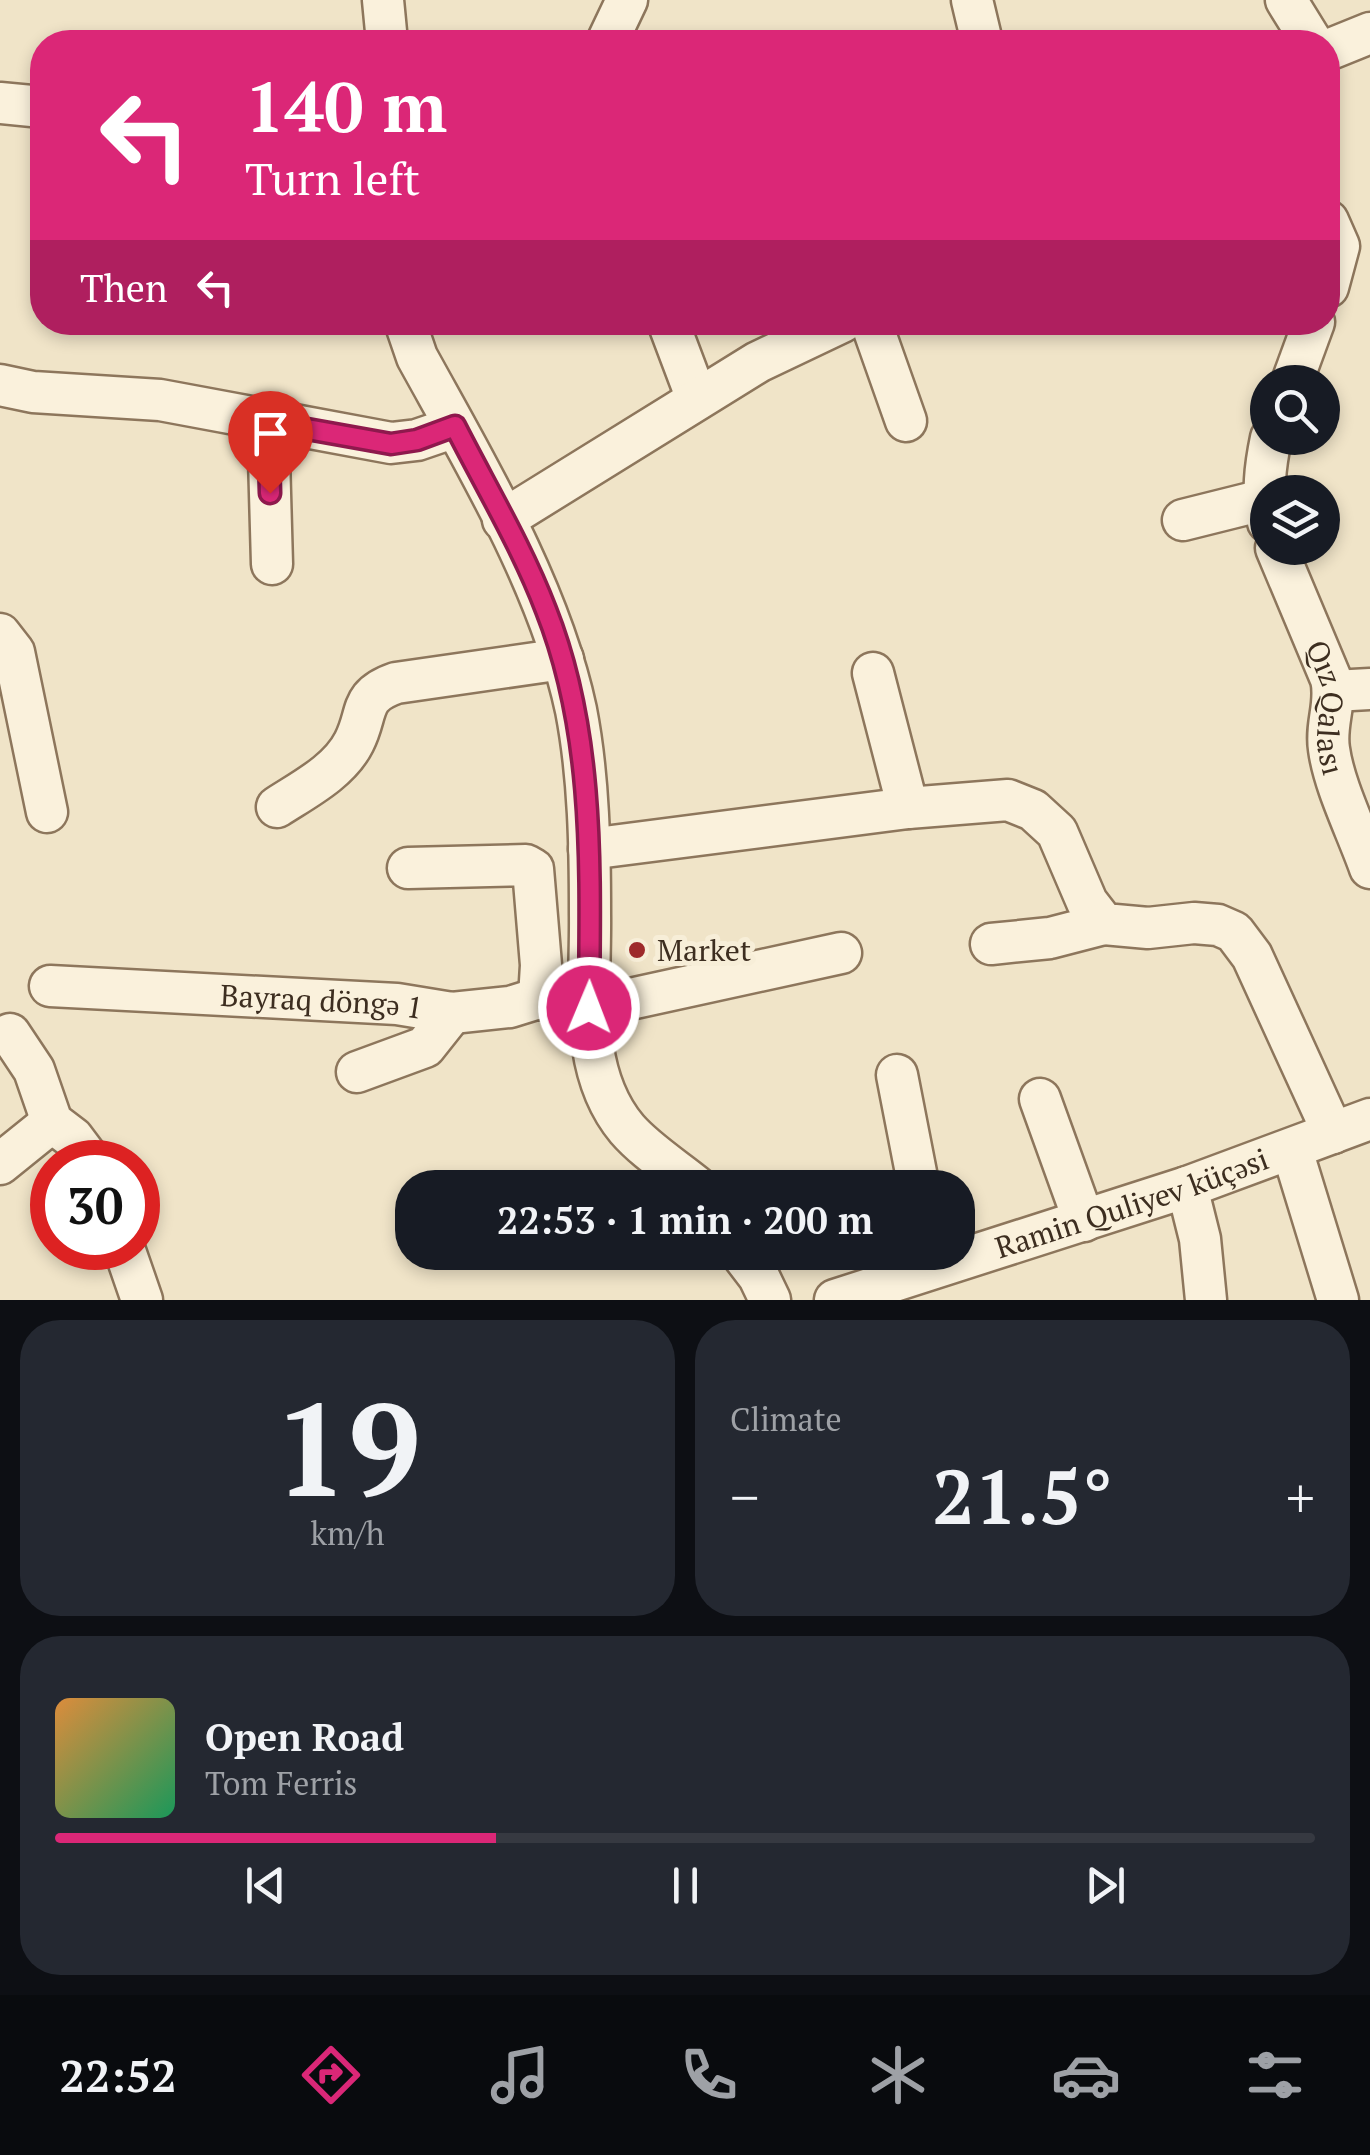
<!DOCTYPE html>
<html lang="en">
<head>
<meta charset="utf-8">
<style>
	:root { --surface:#171b24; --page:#242831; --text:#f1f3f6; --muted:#9ea1a6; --line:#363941; --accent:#db2777 }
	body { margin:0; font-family:"PT Serif",serif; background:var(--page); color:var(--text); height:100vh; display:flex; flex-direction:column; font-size:38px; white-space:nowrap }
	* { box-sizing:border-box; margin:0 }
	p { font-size:32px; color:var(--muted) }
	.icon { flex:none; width:55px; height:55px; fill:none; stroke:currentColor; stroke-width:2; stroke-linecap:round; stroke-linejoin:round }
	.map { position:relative; height:1300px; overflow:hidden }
	.side { display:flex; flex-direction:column; gap:20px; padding:20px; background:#0d0f14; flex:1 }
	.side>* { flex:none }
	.hud { position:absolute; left:30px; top:30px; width:1310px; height:305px; border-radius:40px; box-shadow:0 5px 15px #0003; background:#db2777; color:#fff; overflow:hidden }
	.tools { position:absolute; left:1250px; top:365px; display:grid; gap:20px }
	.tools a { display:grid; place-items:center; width:90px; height:90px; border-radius:50%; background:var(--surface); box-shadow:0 5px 15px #0003; font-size:50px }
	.speed { position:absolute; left:30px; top:1140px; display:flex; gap:20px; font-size:50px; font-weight:700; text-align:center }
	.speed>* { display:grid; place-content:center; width:130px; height:130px; border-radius:50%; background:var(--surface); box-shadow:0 5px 15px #0003; line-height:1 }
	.speed .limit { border:15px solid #d22; background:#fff; color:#111 }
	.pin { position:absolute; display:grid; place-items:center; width:85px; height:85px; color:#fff; margin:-102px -42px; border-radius:50% 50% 50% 0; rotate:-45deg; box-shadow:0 0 10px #0007 }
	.pin .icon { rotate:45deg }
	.me { position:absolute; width:110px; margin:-55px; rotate:1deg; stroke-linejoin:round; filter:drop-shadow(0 0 8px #0008) }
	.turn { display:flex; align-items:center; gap:35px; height:210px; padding:0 50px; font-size:45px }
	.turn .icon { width:130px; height:130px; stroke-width:2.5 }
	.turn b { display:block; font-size:70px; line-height:85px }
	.then { display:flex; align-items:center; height:95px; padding:0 50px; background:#0003; gap:20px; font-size:38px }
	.big { font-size:75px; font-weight:700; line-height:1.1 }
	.side .tile { flex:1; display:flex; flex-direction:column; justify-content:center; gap:15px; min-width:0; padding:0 35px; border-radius:40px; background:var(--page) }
	.side .dial { align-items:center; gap:0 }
	.dial b { font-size:130px; line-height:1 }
	.song { display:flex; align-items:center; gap:30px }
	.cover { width:120px; height:120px; border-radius:15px; background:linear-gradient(135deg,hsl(30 70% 55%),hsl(150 70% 35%)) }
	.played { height:10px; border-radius:5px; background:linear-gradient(90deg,var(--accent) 35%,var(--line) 35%) }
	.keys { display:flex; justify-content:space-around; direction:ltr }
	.heat { display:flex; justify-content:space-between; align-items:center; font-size:55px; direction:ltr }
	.side .tiles { flex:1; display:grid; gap:20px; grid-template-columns:1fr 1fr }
	.tile:last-child { grid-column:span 2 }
	.trip { position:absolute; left:395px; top:1170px; width:580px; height:100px; border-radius:40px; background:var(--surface); box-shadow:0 5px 15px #0003; font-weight:700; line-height:100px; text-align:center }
	.tab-bar { display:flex; height:160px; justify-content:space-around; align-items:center; background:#090b0e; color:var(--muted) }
	.tab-bar .icon { width:70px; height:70px }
	.tab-bar .on { color:var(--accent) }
	.tab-bar b { font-size:45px; color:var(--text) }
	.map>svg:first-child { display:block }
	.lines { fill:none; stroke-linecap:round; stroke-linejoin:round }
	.minor-casing { stroke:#8d765c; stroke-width:45 }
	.minor { stroke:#faf1dc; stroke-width:40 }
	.route-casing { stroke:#8e194d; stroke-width:25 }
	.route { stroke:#db2777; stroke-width:18 }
	.poi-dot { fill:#9e2a2b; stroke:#f7eed8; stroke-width:4 }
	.labels { text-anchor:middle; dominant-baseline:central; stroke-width:10; stroke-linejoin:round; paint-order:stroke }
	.street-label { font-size:30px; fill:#3d2e20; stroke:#f7eed8 }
	.poi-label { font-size:30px; fill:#3d2e20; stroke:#f7eed8; text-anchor:start }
</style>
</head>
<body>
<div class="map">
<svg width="1370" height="1300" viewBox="0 0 1370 1300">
	<rect width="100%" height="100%" fill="#f0e4c8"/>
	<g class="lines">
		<defs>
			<g id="minor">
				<path d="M383,0L387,42"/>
				<path d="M972,0L982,42"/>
				<path d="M1286,0L1312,42"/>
				<path d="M607,42L627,0"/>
				<path d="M1328,50L1370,33"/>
				<path d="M0,103L42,107"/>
				<path d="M1328,221L1339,246L1328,287"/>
				<path d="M405,322L417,357C477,466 550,588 576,710C589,777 590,848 590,915C591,985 578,1071 627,1129C646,1151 675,1169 698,1188"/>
				<path d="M668,322L697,399"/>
				<path d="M871,322L906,421"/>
				<path d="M1292,382L1314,322"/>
				<path d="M0,385L33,392L160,400L391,443L417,440L455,427"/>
				<path d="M268,422L272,564"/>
				<path d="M503,520L758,362L842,322"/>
				<path d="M1183,520L1263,500"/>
				<path d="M1268,522C1262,492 1265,467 1271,438"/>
				<path id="s1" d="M1276,548L1331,679C1337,703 1325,724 1329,749C1334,786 1357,831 1370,868"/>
				<path d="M0,634L14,652L47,812"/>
				<path d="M873,673L908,808"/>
				<path d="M1334,691L1370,689"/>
				<path d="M277,807C303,790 339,772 354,742C369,713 358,696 396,683L563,659"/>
				<path d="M589,849L908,808L1008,800L1033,810L1057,832L1087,902L1104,924L1148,928L1194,923L1218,925L1234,932L1252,956L1333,1133"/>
				<path d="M408,868L526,865L533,869L541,965L539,998"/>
				<path d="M991,944L1050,938L1104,924"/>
				<path id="s2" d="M50,986L397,1004L452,1013L510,1007L539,998L589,1008L841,953"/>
				<path d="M10,1034L34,1070L52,1122L73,1138L91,1162"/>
				<path d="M357,1072L425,1047L452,1013"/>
				<path d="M897,1075L919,1188"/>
				<path d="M1040,1099L1084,1221"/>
				<path d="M1292,1150L1338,1300"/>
				<path d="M0,1164L52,1122"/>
				<path d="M1187,1187L1200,1239L1206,1300"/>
				<path d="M124,1248L142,1300"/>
				<path d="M740,1252L759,1277L770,1300"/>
				<path id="s3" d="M835,1300L1187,1187L1370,1119"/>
			</g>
		</defs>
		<!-- minor casing -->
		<use href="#minor" class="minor-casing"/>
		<!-- minor -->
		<use href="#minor" class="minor"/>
	</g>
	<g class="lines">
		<defs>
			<path id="route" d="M270,493L268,422L391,444L417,440L455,426C486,487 522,547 546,610C596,736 590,874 589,1008"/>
		</defs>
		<!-- route casing -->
		<use href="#route" class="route-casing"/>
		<!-- route -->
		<use href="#route" class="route"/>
	</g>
	<!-- markers -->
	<circle class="poi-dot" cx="637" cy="950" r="10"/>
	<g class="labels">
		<!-- street labels -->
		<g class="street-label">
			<text stroke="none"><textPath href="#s1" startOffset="170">Qız Qalası</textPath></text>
			<text stroke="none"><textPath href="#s2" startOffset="272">Bayraq döngə 1</textPath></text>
			<text stroke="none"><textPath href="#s3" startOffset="312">Ramin Quliyev küçəsi</textPath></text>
		</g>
		<!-- poi labels -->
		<g class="poi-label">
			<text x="657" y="950">Market</text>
		</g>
	</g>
</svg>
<div class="tools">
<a><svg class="icon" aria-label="search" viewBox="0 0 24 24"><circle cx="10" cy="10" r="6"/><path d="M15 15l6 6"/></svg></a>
<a><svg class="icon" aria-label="layers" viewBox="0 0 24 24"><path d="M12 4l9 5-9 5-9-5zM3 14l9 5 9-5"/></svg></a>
</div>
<div class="speed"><div class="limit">30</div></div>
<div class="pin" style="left:270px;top:493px;background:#d93025"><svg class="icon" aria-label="arrive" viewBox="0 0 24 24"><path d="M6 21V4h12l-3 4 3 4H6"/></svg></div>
<svg class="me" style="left:589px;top:1008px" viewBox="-20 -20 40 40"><circle r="17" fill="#db2777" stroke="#fff" stroke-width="3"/><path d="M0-11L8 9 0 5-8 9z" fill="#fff"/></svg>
<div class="trip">22:53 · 1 min · 200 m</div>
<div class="hud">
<div class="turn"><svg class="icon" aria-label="left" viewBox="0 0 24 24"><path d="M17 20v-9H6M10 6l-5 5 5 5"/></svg><div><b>140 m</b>Turn left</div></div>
<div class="then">Then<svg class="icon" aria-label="left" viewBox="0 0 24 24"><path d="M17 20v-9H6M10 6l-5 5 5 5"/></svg></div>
</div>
</div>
<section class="side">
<div class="tiles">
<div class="tile dial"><b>19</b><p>km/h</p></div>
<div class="tile"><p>Climate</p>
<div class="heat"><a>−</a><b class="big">21.5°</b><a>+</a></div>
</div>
<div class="tile">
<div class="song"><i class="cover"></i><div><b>Open Road</b><p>Tom Ferris</p></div></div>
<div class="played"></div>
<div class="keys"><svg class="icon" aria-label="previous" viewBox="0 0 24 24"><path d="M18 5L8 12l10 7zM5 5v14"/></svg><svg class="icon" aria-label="pause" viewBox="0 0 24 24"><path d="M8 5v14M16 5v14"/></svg><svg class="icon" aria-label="next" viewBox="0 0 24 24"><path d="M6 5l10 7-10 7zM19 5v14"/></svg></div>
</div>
</div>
</section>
<nav class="tab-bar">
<b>22:52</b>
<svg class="icon on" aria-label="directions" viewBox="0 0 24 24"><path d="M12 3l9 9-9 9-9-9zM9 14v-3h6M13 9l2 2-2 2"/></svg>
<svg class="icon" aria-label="music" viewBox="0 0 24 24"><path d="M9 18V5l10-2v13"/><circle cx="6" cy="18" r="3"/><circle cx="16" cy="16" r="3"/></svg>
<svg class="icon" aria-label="phone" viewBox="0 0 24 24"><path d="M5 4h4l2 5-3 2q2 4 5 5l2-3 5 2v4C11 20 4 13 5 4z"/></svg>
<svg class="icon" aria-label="climate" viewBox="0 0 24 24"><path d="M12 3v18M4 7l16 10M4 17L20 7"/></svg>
<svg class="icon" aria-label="car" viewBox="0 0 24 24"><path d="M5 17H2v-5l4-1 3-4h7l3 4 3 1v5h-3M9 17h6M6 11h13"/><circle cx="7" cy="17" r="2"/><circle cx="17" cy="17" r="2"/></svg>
<svg class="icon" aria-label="filters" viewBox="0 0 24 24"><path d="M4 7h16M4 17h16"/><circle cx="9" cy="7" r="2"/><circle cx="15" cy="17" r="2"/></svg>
</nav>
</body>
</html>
